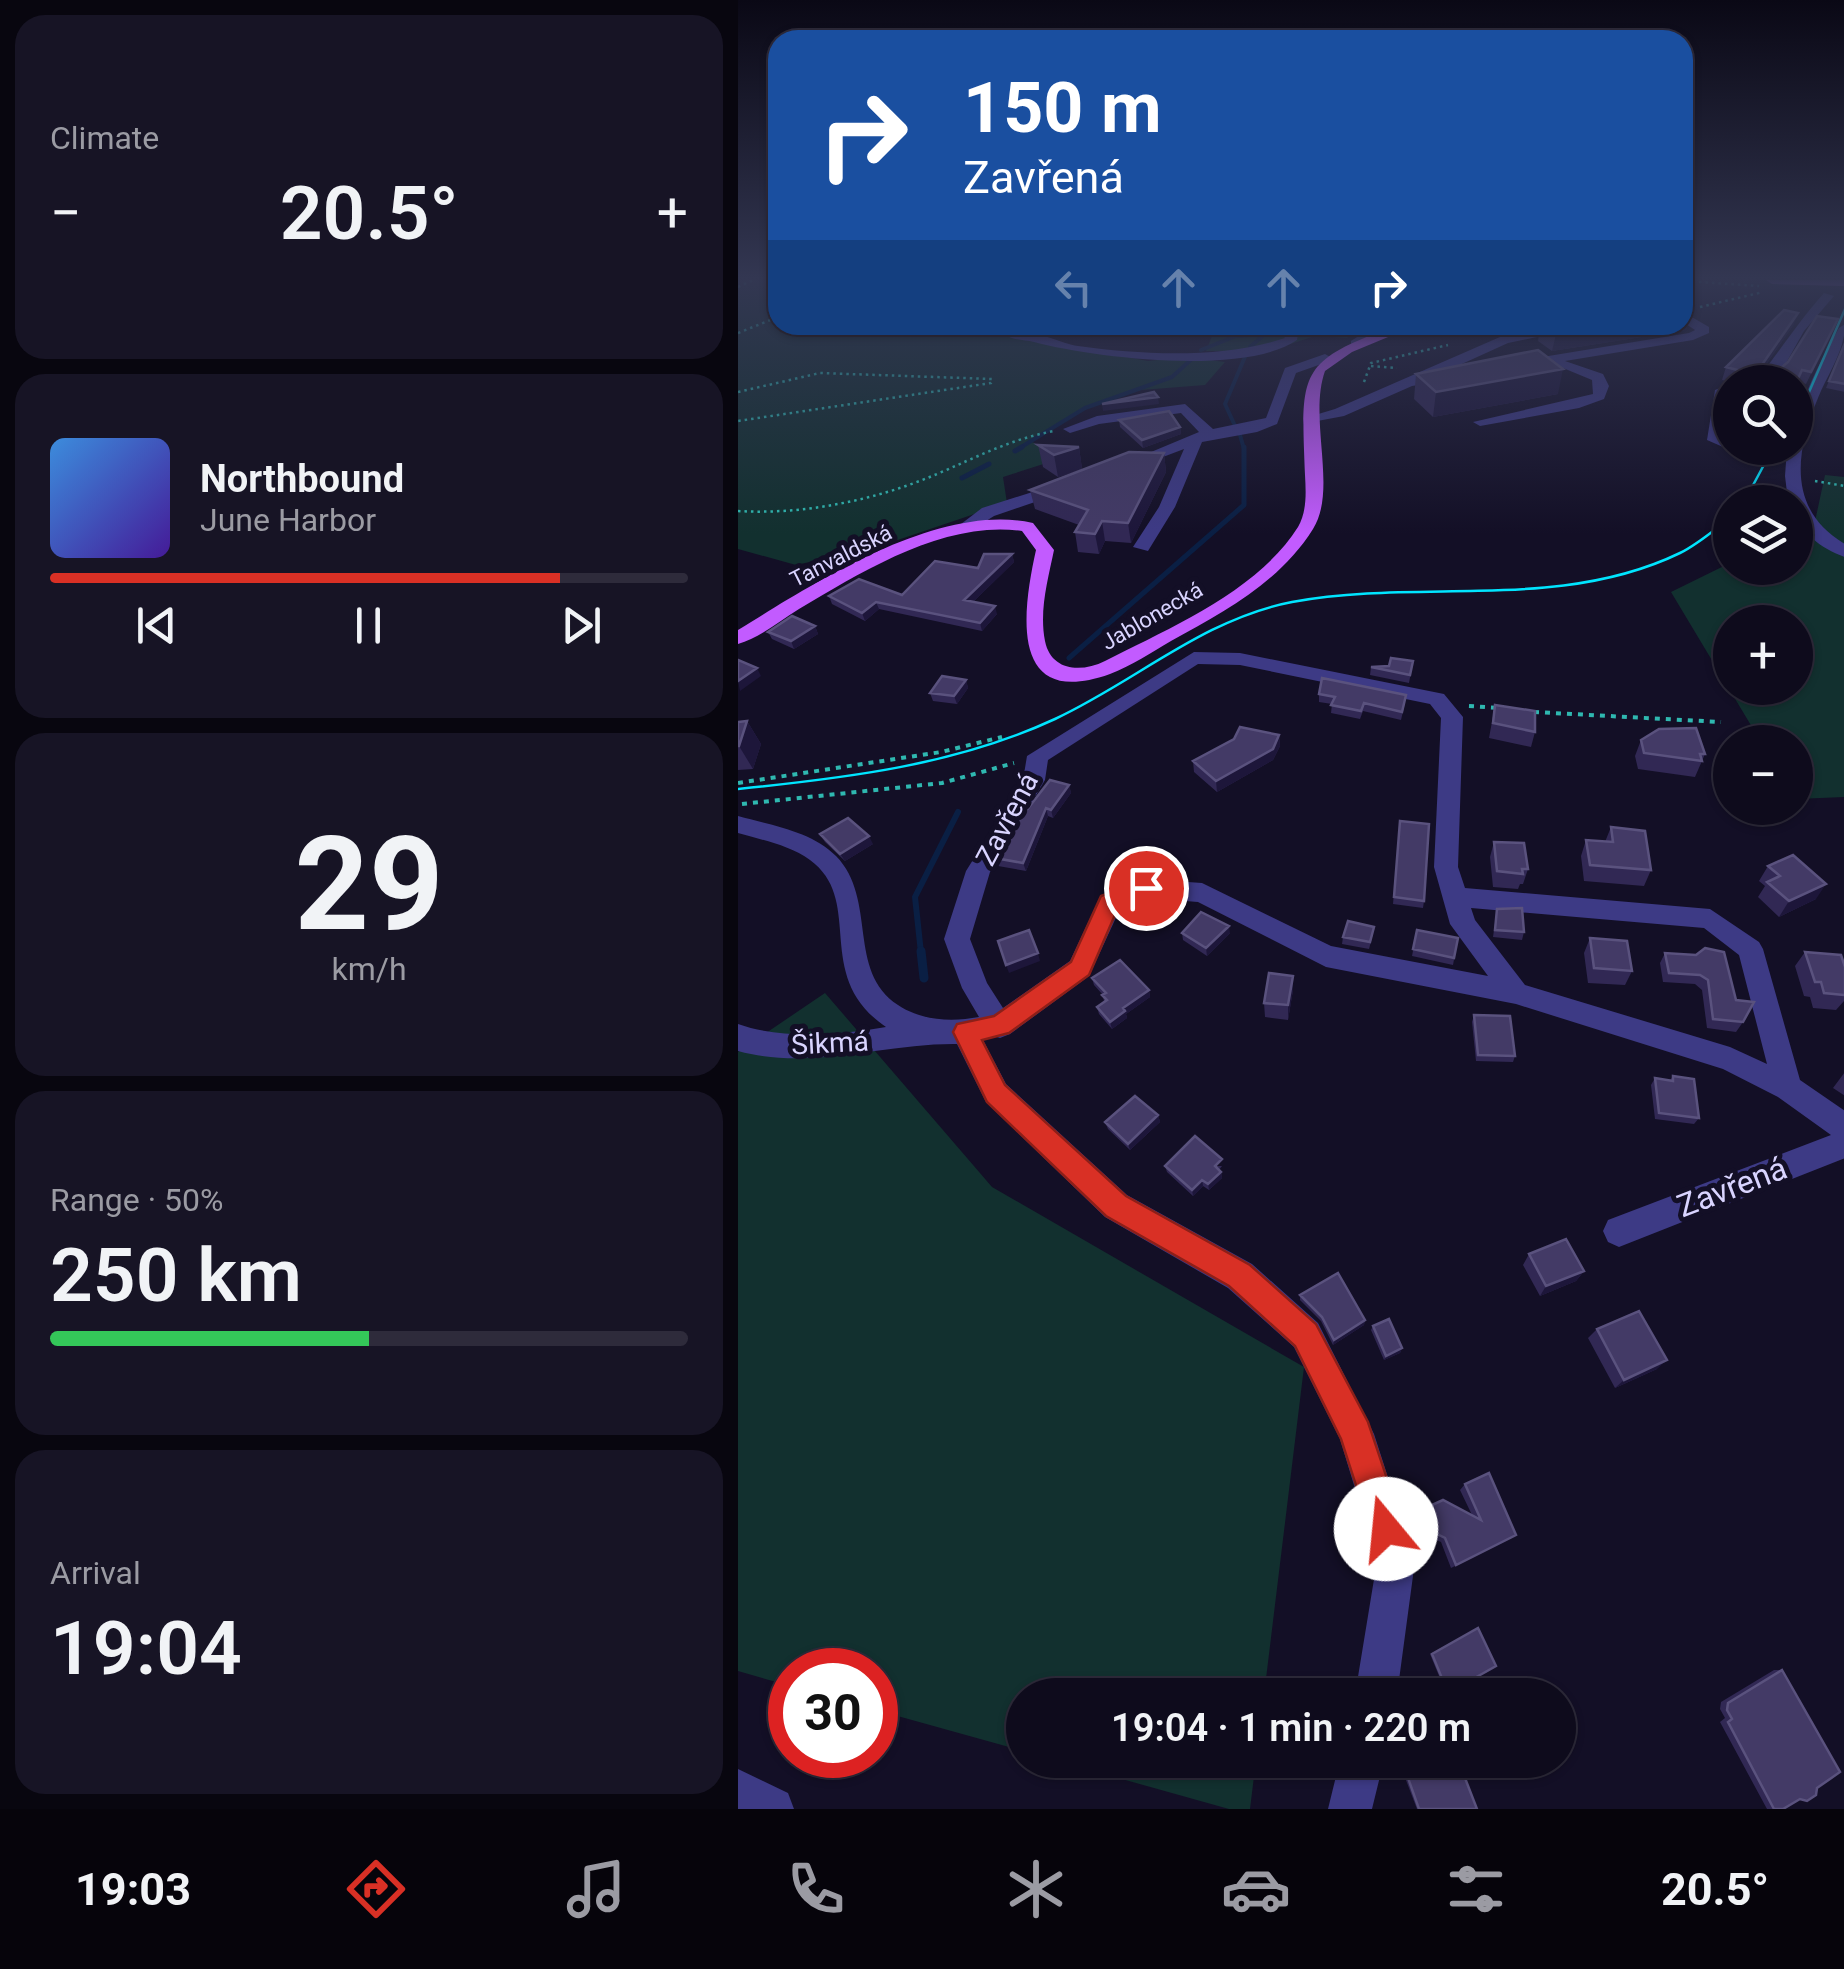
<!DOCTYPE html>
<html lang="en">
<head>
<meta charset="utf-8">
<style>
	:root { --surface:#0e0b1c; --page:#171425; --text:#f1f3f6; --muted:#9b9ba3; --line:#2e2b3b; --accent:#d93025 }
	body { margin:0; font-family:Roboto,sans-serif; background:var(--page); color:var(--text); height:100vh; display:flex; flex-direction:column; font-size:38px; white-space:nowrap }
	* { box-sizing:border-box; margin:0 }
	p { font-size:32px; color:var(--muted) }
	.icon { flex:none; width:55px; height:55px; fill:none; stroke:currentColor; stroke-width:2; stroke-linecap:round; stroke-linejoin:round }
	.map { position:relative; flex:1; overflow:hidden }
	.sheet { display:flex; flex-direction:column; gap:15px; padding:15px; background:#08060f; width:738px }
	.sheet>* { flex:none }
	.guide { position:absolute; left:30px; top:30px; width:925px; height:305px; border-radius:30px; box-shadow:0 2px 8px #0004,0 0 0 2px var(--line); background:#1a4fa0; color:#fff; overflow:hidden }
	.fabs { position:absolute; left:975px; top:365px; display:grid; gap:20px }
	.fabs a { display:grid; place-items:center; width:100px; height:100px; border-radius:50%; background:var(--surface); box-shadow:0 2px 8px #0004,0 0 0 2px var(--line); font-size:50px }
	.speed { position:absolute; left:30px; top:1648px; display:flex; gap:20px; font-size:50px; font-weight:700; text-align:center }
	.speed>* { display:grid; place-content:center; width:130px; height:130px; border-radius:50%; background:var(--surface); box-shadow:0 2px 8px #0004,0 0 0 2px var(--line); line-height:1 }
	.speed .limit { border:15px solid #d22; background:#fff; color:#111 }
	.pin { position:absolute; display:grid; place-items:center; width:85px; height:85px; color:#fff; margin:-42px; border:5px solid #fff; border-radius:50%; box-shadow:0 2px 10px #0007 }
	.me { position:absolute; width:110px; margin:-55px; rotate:343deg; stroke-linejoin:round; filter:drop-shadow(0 0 8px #0008) }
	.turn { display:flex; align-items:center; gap:35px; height:210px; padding:0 30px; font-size:45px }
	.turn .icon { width:130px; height:130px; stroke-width:2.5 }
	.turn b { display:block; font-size:70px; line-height:85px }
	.lanes { display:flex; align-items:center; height:95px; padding:0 30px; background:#0003; justify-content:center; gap:50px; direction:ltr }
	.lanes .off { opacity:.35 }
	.big { font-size:75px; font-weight:600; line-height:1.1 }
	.sheet .widget { flex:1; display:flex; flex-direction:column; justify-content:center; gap:15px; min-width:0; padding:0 35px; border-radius:30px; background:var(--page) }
	.sheet .dial { align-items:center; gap:0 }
	.dial b { font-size:130px; line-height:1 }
	.song { display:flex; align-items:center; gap:30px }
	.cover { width:120px; height:120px; border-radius:15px; background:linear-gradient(135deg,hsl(210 70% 55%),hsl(260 70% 35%)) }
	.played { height:10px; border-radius:5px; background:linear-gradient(90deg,var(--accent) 80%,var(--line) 80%) }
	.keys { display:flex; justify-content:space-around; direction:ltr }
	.heat { display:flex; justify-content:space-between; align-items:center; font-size:55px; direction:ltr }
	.charge { height:15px; border-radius:8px; background:linear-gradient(90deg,#34c759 50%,var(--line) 0) }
	.trip { position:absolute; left:268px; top:1678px; width:570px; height:100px; border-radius:50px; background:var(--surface); box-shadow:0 2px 8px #0004,0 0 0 2px var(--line); font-weight:600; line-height:100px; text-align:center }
	.menu { display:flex; height:160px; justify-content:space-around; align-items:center; background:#06040b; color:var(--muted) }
	.menu .icon { width:70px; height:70px }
	.menu .active { color:var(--accent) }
	.menu b { font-size:45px; color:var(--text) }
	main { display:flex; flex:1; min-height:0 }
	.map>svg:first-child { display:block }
	.green { fill:#12302f; fill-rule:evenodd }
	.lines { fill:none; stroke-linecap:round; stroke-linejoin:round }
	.stream-far3 { stroke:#0a1f44; stroke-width:4 }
	.stream-far2 { stroke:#0a1f44; stroke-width:5 }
	.stream-far1 { stroke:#0a1f44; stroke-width:6 }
	.stream { stroke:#0a1f44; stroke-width:9 }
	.path-far1 { stroke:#2fb8b0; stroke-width:2.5; stroke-dasharray:2.5 4; stroke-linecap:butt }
	.path { stroke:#2fb8b0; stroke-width:4; stroke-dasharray:5 6; stroke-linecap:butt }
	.minor { fill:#3d3a85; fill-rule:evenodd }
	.major { fill:#c25bff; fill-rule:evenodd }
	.tram { stroke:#00e5ff; stroke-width:2.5 }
	.wall { fill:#312854 }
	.shaded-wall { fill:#1d163a }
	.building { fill:#433a66; stroke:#5a527e; stroke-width:2.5 }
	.route { fill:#d93025; stroke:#8d1f18; stroke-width:2.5 }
	.labels { text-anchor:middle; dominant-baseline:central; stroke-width:10; stroke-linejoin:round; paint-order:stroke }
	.far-street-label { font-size:22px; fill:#d9d4ff; stroke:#130f26 }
	.street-label { font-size:28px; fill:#d9d4ff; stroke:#130f26 }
	.near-street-label { font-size:32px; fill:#d9d4ff; stroke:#130f26 }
</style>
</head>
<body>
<main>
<section class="sheet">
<div class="widget"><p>Climate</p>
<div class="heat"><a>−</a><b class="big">20.5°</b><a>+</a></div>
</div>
<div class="widget">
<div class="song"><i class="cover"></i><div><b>Northbound</b><p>June Harbor</p></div></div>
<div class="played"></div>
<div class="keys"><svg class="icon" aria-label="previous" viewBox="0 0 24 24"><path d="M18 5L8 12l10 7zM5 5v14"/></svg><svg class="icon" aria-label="pause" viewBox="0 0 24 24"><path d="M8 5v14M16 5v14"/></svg><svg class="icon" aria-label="next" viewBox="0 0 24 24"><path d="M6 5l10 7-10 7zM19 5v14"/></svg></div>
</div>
<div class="widget dial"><b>29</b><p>km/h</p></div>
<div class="widget"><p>Range · 50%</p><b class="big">250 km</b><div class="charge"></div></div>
<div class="widget"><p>Arrival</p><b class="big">19:04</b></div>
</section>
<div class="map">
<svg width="1107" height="1809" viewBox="0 0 1107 1809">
	<rect width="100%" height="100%" fill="#130f26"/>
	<!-- green -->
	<path class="green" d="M0,280H40V325H279L264,334L410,361L446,357L487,362L467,385L403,390L359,402L293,441L321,459L265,477L269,503L139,547L58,565L0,549Z
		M448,325H626L609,338L577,336L531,351H468L474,336Z
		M1087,475L1106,477V797L1058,799V742H1023L933,592L992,563V568H1058V534L1076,526ZM992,622H1058V688H992Z
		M87,993L254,1187L566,1367L526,1695H285V1751L138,1710V1670H52V1686L0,1671V1052Z
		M316,1760H518L512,1809H491Z"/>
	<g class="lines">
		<!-- stream-far3 -->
		<path class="stream-far3" d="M400,325L498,336
			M556,328L569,325
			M512,347L527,334L546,330
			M463,350L498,336L527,334
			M498,428L487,404L509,352
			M502,435L506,449
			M280,449L347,408L434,377L457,356"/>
		<!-- stream-far2 -->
		<path class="stream-far2" d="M277,451L284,447
			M224,478L251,464
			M331,658L506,505V447"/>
		<!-- stream-far1 -->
		<path class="stream-far1" d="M183,953L177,897L220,812"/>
		<!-- stream -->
		<path class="stream" d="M183,951L186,978"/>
		<!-- path-far1 -->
		<path class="path-far1" d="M948,281L1021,286
			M0,287L15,280
			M962,307L1025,292
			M0,333L40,317
			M633,366L659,368
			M626,382L633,363L710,345
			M0,392L82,373L254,379L253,383L0,421
			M1077,481L1107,486
			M0,511C66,515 138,500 199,474C239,457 273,439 316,431"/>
		<!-- path -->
		<path class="path" d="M731,706L761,708
			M796,712L983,722
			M0,783L203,752L264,737
			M4,804L204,783L276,763"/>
		<!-- minor -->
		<path class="minor" d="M1086,293L1096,296L1066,331L1043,372L1032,382H1017C1040,354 1060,322 1086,293Z
			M945,312L971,327V333L955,340L827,361L865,374L871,386L866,399L841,408L742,426L735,422L855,394L854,380L813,363L779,369L772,365L774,362L951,333L957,330L945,322Z
			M1107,324C1107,351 1090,373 1080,398C1057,452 1049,510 1107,544V557C1082,548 1058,531 1058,502L1050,501L1047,476L1049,448H1058C1058,402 1080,367 1101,328Z
			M535,325H549L560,334L559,340C506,376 357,358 296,342C286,340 275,340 267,335C286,323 319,343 340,346C406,355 484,359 547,338Z
			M630,325H642L643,331L623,347H613V341L630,330Z
			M829,325H856L770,343L704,373H715V379L674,386L606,416L574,422L567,418L597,409L762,337Z
			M587,354L594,358L592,361L558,373L539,424L519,432L464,442L437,507L410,551L395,547L421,507L446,449L396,468L382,465L461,432L443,413L361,424L332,433L325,429L359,416L447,404L475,429L528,418L547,368Z
			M992,384L985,438L992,440V448H998L992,450L969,440L977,390Z
			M323,483L329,485V491L256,516L237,528L223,524L244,508Z
			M456,652L502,653L706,694L725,717L720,867L727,888L972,909L1021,942L1025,949L1062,1080L1107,1111V1158L881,1247L870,1242L865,1231L870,1220L1093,1135L1040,1097L985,1069L778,1004L588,967L460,902L409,898L382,909L351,976L272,1034L262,1038L253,1035L245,1040L268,1084L389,1195L514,1264L580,1323L636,1434L677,1561L659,1695H617L639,1561L602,1439L556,1347L490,1288L367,1217L248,1102L219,1044C147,1043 73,1071 0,1051V1024C45,1040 101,1035 148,1027C73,976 128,901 72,860C51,845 24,840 0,833V816C32,825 74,831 98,856C140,899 108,971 160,1005C184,1021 214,1022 241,1017L224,988L206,939L228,871L285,780L289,756ZM460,664L502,665L692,704L703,718L696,867L712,924L750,976L593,946L464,883L408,879L363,895L332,961L265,1008L249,983L232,939L252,872L307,780L310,760ZM733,908L966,928L1001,955L1029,1064L992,1047L787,985L737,920Z
			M602,1760H646L634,1809H590Z
			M0,1769L50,1793L56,1809H0Z"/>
		<!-- major -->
		<path class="major" d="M1028,280H1107V286L1034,284Z
			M661,325H679L614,352L587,371C570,419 600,489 575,529C542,582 486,612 433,641C414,652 393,666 372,674C271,710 284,613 298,550L284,531C207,520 125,571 61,609C42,621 21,638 0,644V630C78,582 201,502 295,523L316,550C310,579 301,611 307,641C313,671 343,673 367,661C431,628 520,591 560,527C569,511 568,493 567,475C563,371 559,361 661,325Z"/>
		<!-- tram -->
		<path class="tram" d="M1058,422L1107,309
			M1006,502L1035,448
			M0,789C108,778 218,765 317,719C397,682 465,619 554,602C683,578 820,612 942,553C960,544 976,530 992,518"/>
	</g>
	<!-- wall -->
	<path class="wall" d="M954,309L948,330L814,351L800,341L802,328L786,330L779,325H945Z
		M1100,319L1068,384L1059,382H994L984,380L988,367L1056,324L1023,372L1037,373Z
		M1107,343V392L1088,388Z
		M678,374L820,394L695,417L676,399Z
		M381,420L442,427L443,434L405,448L382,427Z
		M300,445L341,447L344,469L320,477L305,467Z
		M996,448H1010L1007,455L994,453Z
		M426,453L428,472L393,543L367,541L361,554L340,552L337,532L341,525L297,509L292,490Z
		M274,554L276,562L235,602L259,614L244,631L141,609L127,621L94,604L91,596L164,595L240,568Z
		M77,626L80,634L56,649L34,639L30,632Z
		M675,661L671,683L632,675L633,667L651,666Z
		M228,680L230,688L219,704L195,701L192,693Z
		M581,694L667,703L663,720L625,711L622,719L593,713L594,704L581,702Z
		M757,705L797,732L793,747L751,738Z
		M9,721L23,744L15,769L0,770V722Z
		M541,735L542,746L535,760L479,792L456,772L455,761Z
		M903,740L967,754L957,777L900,769L897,756Z
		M331,785L333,793L315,818L310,816L288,871L260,866L257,858Z
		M662,821L686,901L685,908L655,904Z
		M873,827L913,870L906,886L846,881L843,856L848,840L867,842Z
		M82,834L135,844L107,861L87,842Z
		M756,842L790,869L785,884H782L780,889L755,887L752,857Z
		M1030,866L1078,899L1041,917L1020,897L1027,886L1021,881Z
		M759,909L786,932L784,940L755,937Z
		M679,930L720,938L715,965L674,956Z
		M444,933H492L469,956L445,940Z
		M635,934L631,949L604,944L605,937Z
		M852,938L894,971L887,985L850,983L846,953Z
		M1067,952L1107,967V1000L1098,1010L1075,1008L1072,997L1066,996L1057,966Z
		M927,953L958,955L1005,1022L998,1032L969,1028L964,990L957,984L925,982L922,963Z
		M555,976V990L550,1020L527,1017L526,1003Z
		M354,978L411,990L412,997L388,1014L389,1018L374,1029L361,1014L359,1007L366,1002L365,995L356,985Z
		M736,1015L777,1056L775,1062L738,1061L734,1022Z
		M1107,1072V1096L1095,1088Z
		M935,1076L961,1118L956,1124L917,1119L913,1085L917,1078L932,1080Z
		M420,1115L422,1122L392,1150L370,1129L367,1122Z
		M427,1166H484L481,1170L483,1172L484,1178L471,1190L465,1186L455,1196L429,1172Z
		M791,1254L846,1271L838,1281L802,1296L785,1265Z
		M562,1295L627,1320L626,1325L595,1345L583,1321L562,1300Z
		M635,1326L664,1348L662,1353L646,1360L633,1330Z
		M859,1329L919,1369L877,1388L850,1338Z
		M727,1484L771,1539L713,1568L703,1542L691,1537L686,1523L690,1510L694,1505L734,1515L722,1490Z
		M740,1628L710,1693H708L692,1654Z
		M1036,1670H1044L1079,1788L1069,1801L1061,1799L1045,1809H1029L982,1722L987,1718L982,1709L983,1702Z
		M692,1760H720L739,1809H679L666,1775Z"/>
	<!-- shaded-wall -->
	<path class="shaded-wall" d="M954,309L948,330L814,351L819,330L851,325H945V310Z
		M1060,313L1056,324L1016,382L1019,372Z
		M786,325H803L802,328L786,330Z
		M825,369L820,394L695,417L698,392Z
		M420,397L421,404L365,411L364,404Z
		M442,427L443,434L405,448L404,440Z
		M341,447L344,469L320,477L316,455Z
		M426,453L428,472L393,543L390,523Z
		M364,521L367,541L361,554L357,534Z
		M274,554L276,562L229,608L226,600Z
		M138,602L141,609L127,621L124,613Z
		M257,606L259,614L244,631L242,623Z
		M77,626L80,634L56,649L53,641Z
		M19,668L23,676L2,691L0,681Z
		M228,680L230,688L219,704L216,696Z
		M9,721L23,744L15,769L1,746Z
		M541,735L542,746L535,760L479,792L478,781Z
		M331,785L333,793L315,818L313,810Z
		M308,808L310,816L288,871L285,863Z
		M131,836L135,844L107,861L102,854Z
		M1088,884L1078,899L1041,917L1051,901Z
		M491,926L492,933L469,956L468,948Z
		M300,953L302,961L271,973L268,965Z
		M555,976V990L550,1020V1005Z
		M411,990L412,997L388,1014L389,1018L374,1029L372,1022L385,1008Z
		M420,1115L422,1122L392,1150L390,1144Z
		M483,1172L484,1178L471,1190L470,1184Z
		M464,1180L465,1186L455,1196L454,1190Z
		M846,1271L838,1281L802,1296L808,1286Z
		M627,1320L626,1325L595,1345L596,1340Z
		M664,1348L662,1353L646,1360L648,1356Z
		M929,1360L919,1369L877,1388L886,1380Z"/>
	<!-- building -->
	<path class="building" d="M1046,310L1060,313L1019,372L1037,373L1050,362L1079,316L1100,319L1073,372L1064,370L1058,383L1030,378L1029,382H1004L1007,372L988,367Z
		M812,325H851L819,330Z
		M1107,343V384L1091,381Z
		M800,350L825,369L698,392L678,374Z
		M416,392L420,397L364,404L381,400Z
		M431,411L442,427L404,440L381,420Z
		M300,445L341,447L316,455Z
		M391,452L426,453L390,523L364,521L357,534L337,532L350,510L292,490Z
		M246,554H274L226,600L257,606L242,623L138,602L124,613L91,596L121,579L164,595L197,561L240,568Z
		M54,616L77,626L53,641L30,632Z
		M653,658L675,661L672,675L633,667L651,666Z
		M0,660L19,668L0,681Z
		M204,676L228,680L216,696L192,693Z
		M584,678L668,695L664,712L626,703L623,711L593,705L597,697L581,694Z
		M757,705L797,711V732L755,723Z
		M9,721L1,746H0V722Z
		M502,727L541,735L535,749L478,781L455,761L496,739Z
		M958,728L967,754H962L964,761L906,753L903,740L921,729Z
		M312,780L331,785L313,810L308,808L285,863L257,858L278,824Z
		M110,818L131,836L102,854L82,834Z
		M662,821L691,824L686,901L656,897Z
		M873,827L907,831L913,870L852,865L848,840L875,842Z
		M756,842L786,843L790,869H784L785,874L759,871Z
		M1055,855L1088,884L1051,901L1029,882L1042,876L1030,866Z
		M784,908L786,932L757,930L759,909Z
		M463,912L491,926L468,948L444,933Z
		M610,921L636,927L632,942L605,937Z
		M291,930L300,953L268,965L260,941Z
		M679,930L720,938L716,958L675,949Z
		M852,938L889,941L894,971L856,968Z
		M967,948L986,952L998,1000L1016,1002L1005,1022L975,1019L970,980L962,975L931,973L927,953L958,955Z
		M1067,952L1103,955L1107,967V995L1086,993L1083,982H1077Z
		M382,960L411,990L385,1008L387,1011L372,1022L359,1007L369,1000L364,995L368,993L354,978Z
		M531,973L555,976L550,1005L526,1003Z
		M736,1015L772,1016L777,1056L740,1055Z
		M935,1076L956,1079L961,1118L921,1113L917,1078L935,1081Z
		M397,1096L420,1115L390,1144L367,1122Z
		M457,1136L484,1159L477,1166L483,1172L470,1184L464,1180L454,1190L427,1166Z
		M828,1239L846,1271L808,1286L791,1254Z
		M600,1273L627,1320L596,1340L584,1317L562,1295Z
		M901,1311L929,1360L886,1380L859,1329Z
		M651,1319L664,1348L648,1356L635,1326Z
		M751,1473L778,1535L718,1565L707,1538L695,1532L690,1518L694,1505L705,1500L743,1520L727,1484Z
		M740,1628L758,1666L710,1693L694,1654Z
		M1044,1670L1102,1772L1079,1788L1078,1795L1069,1801L1062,1799L1045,1809H1036L990,1722L994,1719L989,1710L990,1703Z
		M702,1760H720L739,1809H681L670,1778Z"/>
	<!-- sky -->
	<linearGradient id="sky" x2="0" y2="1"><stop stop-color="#0a0815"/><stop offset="0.52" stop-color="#333752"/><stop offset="1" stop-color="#333752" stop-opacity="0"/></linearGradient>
	<rect width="1107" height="534" fill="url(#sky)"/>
	<!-- route -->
	<path class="route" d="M408,879L416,882V894L380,908L351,975L271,1033L244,1040L267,1085L388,1196L512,1265L578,1324L630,1422L666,1529L661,1541L648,1546L636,1541L603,1439L557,1346L491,1286L368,1216L249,1102L215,1032L219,1024L256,1016L333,962L363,896Z"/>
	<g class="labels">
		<!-- far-street labels -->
		<g class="far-street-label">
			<text transform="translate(103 556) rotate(-27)">Tanvaldská</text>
			<text transform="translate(414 616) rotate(-30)">Jablonecká</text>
		</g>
		<!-- street labels -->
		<g class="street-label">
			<text transform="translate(269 819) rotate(-62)">Zavřená</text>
			<text transform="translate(92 1043) rotate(-3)">Šikmá</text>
		</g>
		<!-- near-street labels -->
		<g class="near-street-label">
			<text transform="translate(994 1187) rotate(-21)">Zavřená</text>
		</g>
	</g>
</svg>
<div class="fabs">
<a><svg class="icon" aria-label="search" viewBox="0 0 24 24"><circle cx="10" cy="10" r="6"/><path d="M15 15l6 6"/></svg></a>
<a><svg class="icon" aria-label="layers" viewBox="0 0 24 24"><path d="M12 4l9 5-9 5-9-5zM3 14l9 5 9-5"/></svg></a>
<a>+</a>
<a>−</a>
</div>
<div class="speed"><div class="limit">30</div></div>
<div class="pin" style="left:408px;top:888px;background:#d93025"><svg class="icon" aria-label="arrive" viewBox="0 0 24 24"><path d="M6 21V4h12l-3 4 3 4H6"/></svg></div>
<svg class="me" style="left:648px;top:1529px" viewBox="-20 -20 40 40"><circle r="19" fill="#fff"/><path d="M0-13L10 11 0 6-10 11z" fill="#d93025"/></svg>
<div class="trip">19:04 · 1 min · 220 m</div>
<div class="guide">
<div class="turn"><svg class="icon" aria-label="right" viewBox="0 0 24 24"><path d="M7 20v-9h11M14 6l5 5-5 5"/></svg><div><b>150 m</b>Zavřená</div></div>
<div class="lanes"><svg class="icon off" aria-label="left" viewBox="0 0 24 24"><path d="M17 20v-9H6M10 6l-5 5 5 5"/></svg><svg class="icon off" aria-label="ahead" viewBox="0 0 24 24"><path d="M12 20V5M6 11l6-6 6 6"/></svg><svg class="icon off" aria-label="ahead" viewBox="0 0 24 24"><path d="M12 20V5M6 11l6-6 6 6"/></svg><svg class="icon" aria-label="right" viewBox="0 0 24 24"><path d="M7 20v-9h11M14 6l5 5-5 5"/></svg></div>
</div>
</div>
</main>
<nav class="menu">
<b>19:03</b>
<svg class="icon active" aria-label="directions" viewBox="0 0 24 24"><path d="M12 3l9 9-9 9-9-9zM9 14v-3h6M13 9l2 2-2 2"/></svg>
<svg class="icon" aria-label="music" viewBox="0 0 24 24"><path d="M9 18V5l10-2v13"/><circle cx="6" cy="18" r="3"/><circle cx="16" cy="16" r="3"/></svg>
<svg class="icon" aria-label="phone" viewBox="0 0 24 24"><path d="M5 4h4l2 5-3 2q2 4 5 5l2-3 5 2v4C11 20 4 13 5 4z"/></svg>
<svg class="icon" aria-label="climate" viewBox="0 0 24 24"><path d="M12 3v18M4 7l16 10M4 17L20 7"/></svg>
<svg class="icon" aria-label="car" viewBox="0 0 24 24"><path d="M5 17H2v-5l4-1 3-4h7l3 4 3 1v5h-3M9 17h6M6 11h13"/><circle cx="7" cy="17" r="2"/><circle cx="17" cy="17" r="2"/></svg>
<svg class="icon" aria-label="filters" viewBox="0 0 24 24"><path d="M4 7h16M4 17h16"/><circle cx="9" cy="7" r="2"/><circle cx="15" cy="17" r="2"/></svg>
<b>20.5°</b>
</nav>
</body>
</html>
